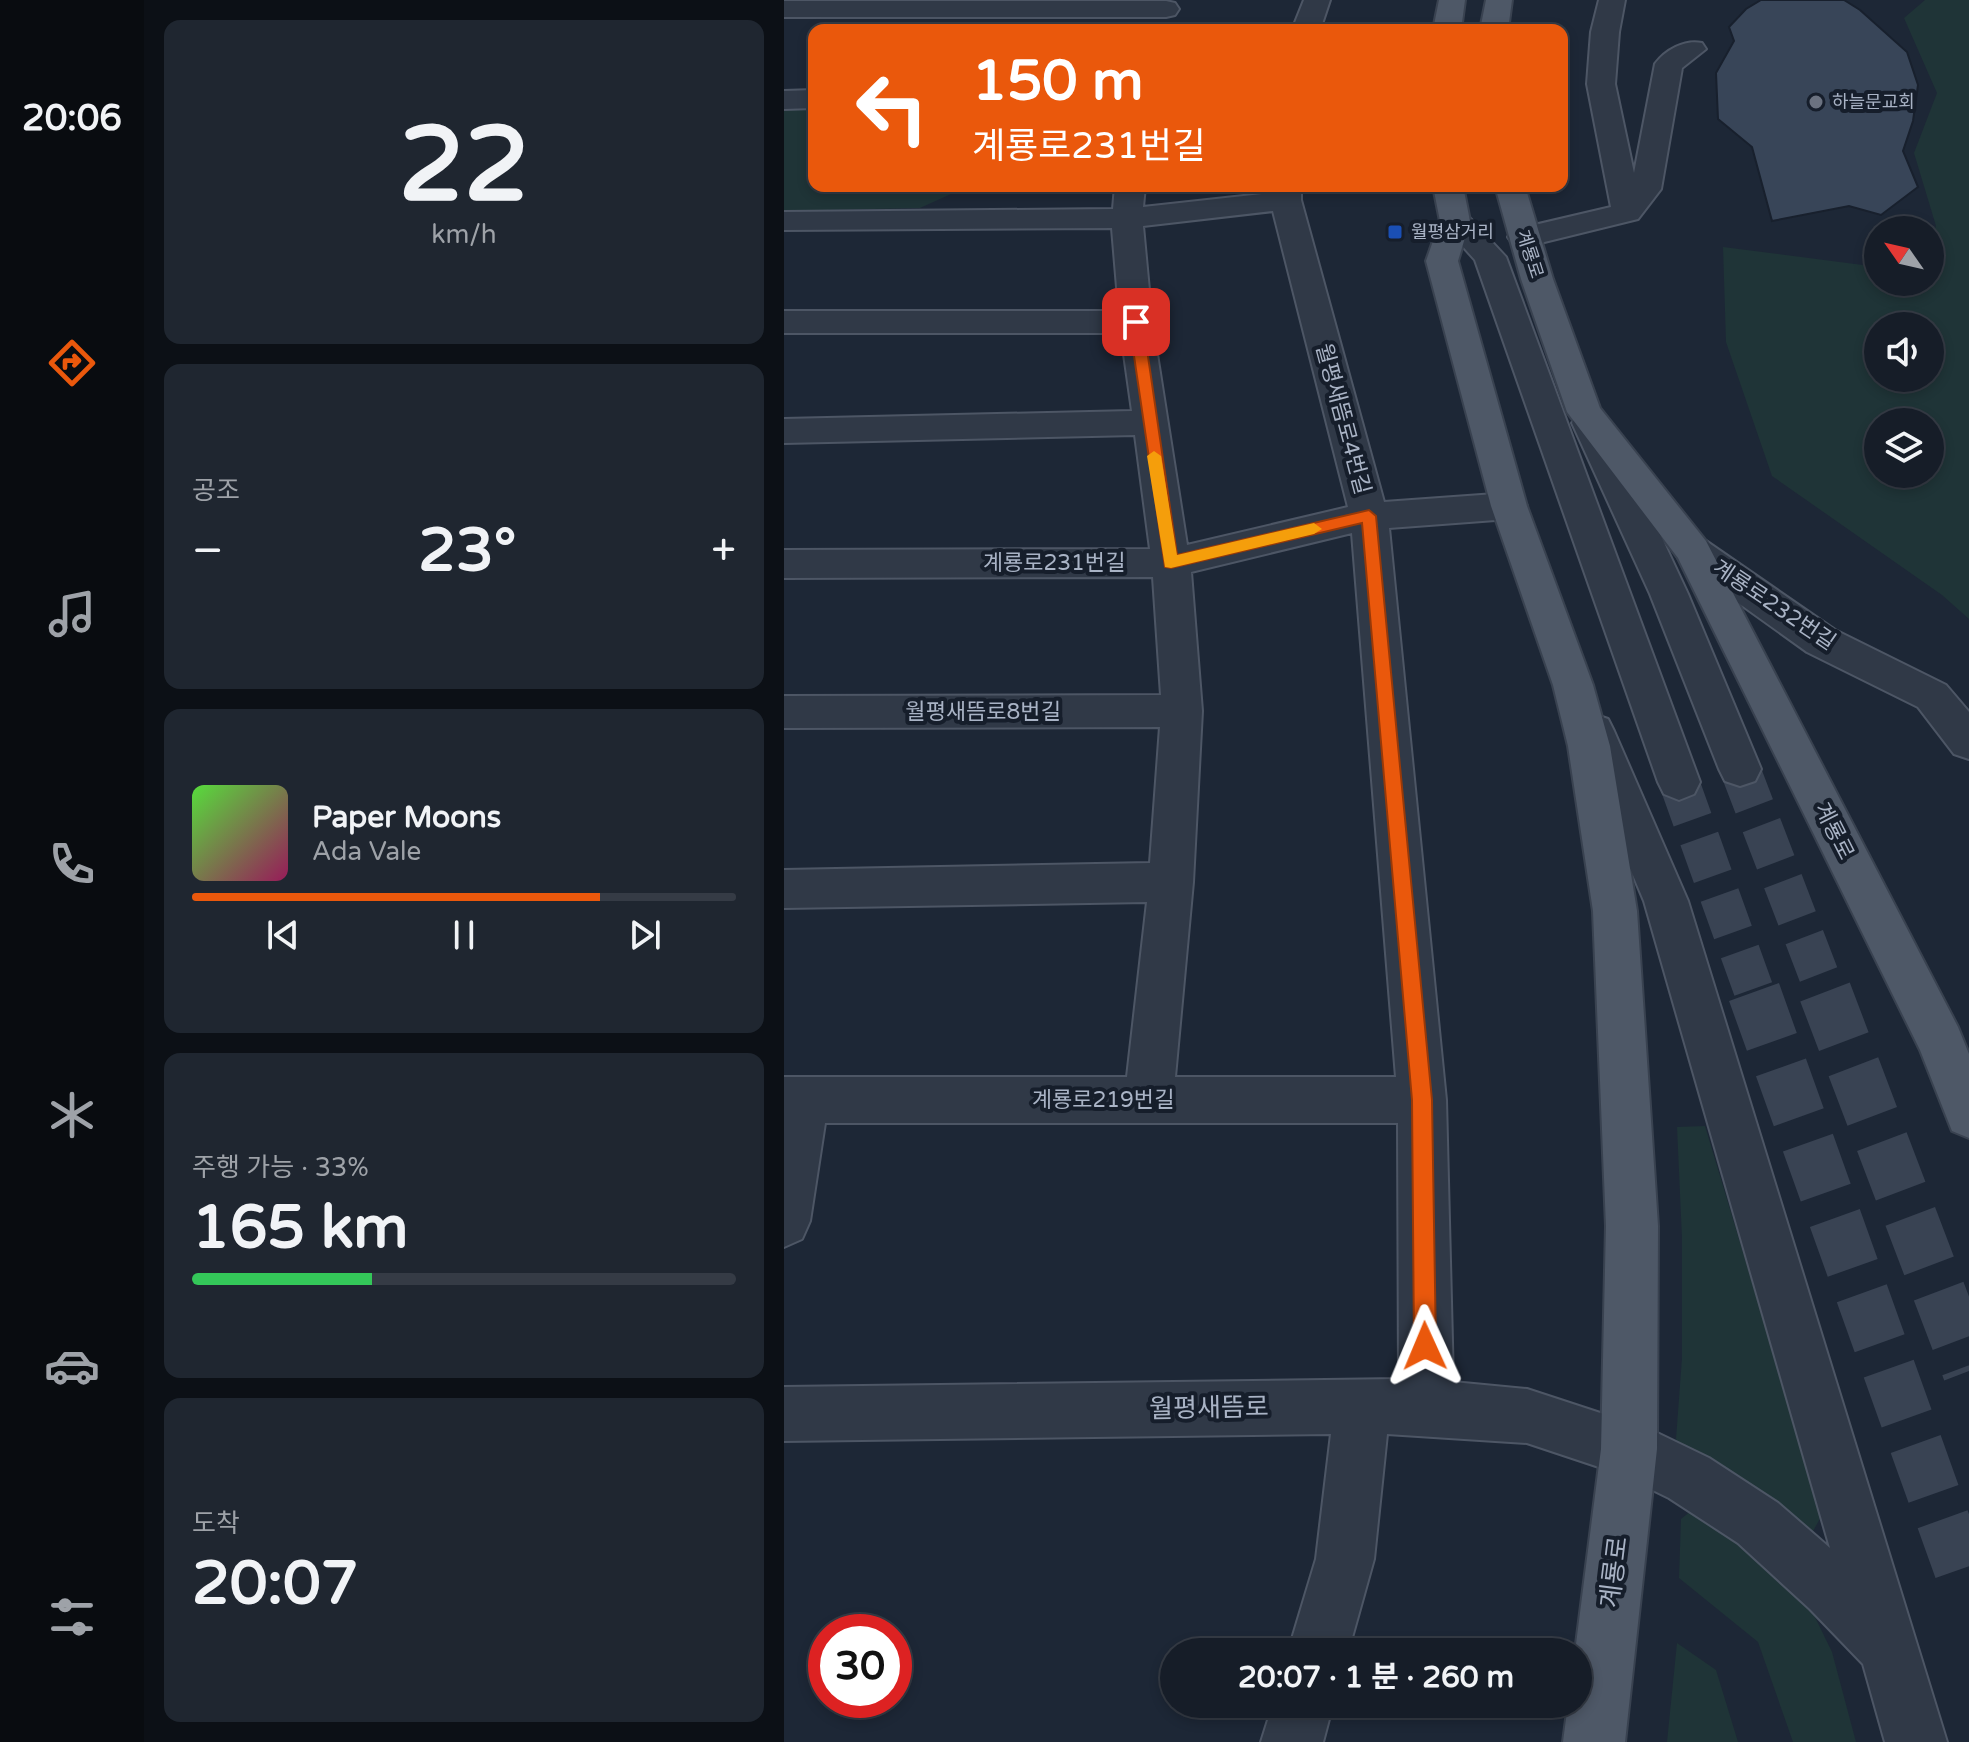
<!DOCTYPE html>
<html lang="ko">
<head>
<meta charset="utf-8">
<style>
	:root { --surface:#161d28; --page:#1f2630; --text:#f1f3f6; --muted:#9ea2a8; --line:#353b45; --accent:#ea580c }
	body { margin:0; font-family:"Varela Round","Noto Sans KR",sans-serif; background:var(--page); color:var(--text); height:100vh; display:flex; flex-direction:column; font-size:30px; white-space:nowrap }
	* { box-sizing:border-box; margin:0 }
	p { font-size:26px; color:var(--muted) }
	.icon { flex:none; width:44px; height:44px; fill:none; stroke:currentColor; stroke-width:2; stroke-linecap:round; stroke-linejoin:round }
	.map { position:relative; flex:1; overflow:hidden }
	.drawer { display:flex; flex-direction:column; gap:20px; padding:20px; background:#0c1016; width:640px }
	.drawer>* { flex:none }
	.hud { position:absolute; left:24px; top:24px; width:760px; height:168px; border-radius:16px; box-shadow:0 4px 12px #0003,0 0 0 2px var(--line); background:#ea580c; color:#fff; overflow:hidden }
	.needle { width:52px; rotate:304deg }
	.fabs { position:absolute; left:1080px; top:216px; display:grid; gap:16px }
	.fabs a { display:grid; place-items:center; width:80px; height:80px; border-radius:50%; background:var(--surface); box-shadow:0 4px 12px #0003,0 0 0 2px var(--line); font-size:40px }
	.speed { position:absolute; left:24px; top:1614px; display:flex; gap:16px; font-size:40px; font-weight:700; text-align:center }
	.speed>* { display:grid; place-content:center; width:104px; height:104px; border-radius:50%; background:var(--surface); box-shadow:0 4px 12px #0003,0 0 0 2px var(--line); line-height:1 }
	.speed .limit { border:12px solid #d22; background:#fff; color:#111 }
	.pin { position:absolute; display:grid; place-items:center; width:68px; height:68px; color:#fff; margin:-34px; border-radius:16px; box-shadow:0 4px 12px #0006 }
	.me { position:absolute; width:88px; margin:-44px; rotate:359deg; stroke-linejoin:round; filter:drop-shadow(0 0 6px #0008) }
	.turn { display:flex; align-items:center; gap:28px; height:168px; padding:0 32px; font-size:36px }
	.turn .icon { width:104px; height:104px; stroke-width:2.5 }
	.turn b { display:block; font-size:56px; line-height:68px }
	.big { font-size:60px; font-weight:700; line-height:1.1 }
	.drawer .card { flex:1; display:flex; flex-direction:column; justify-content:center; gap:12px; min-width:0; padding:0 28px; border-radius:16px; background:var(--page) }
	.drawer .dial { align-items:center; gap:0 }
	.dial b { font-size:104px; line-height:1 }
	.song { display:flex; align-items:center; gap:24px }
	.cover { width:96px; height:96px; border-radius:12px; background:linear-gradient(135deg,hsl(110 70% 55%),hsl(330 70% 35%)) }
	.played { height:8px; border-radius:4px; background:linear-gradient(90deg,var(--accent) 75%,var(--line) 75%) }
	.keys { display:flex; justify-content:space-around; direction:ltr }
	.heat { display:flex; justify-content:space-between; align-items:center; font-size:44px; direction:ltr }
	.charge { height:12px; border-radius:6px; background:linear-gradient(90deg,#34c759 33%,var(--line) 0) }
	.trip { position:absolute; left:376px; top:1638px; width:432px; height:80px; border-radius:40px; background:var(--surface); box-shadow:0 4px 12px #0003,0 0 0 2px var(--line); font-weight:700; line-height:80px; text-align:center }
	main { display:flex; flex:1; min-height:0 }
	.tabs { display:flex; flex-direction:column; width:144px; justify-content:space-around; align-items:center; background:#090c10; color:var(--muted) }
	.tabs .icon { width:56px; height:56px }
	.tabs .on { color:var(--accent) }
	.tabs b { font-size:36px; color:var(--text) }
	.map>svg:first-child { display:block }
	.green { fill:#1f3437; fill-rule:evenodd }
	.building { fill:#384558; stroke:#18202d; stroke-width:2 }
	.lines { fill:none; stroke-linecap:round; stroke-linejoin:round }
	.minor-tunnel-far1 { stroke:#394353; stroke-width:40; stroke-dasharray:40 20; stroke-linecap:butt }
	.minor-tunnel { stroke:#394353; stroke-width:53; stroke-dasharray:53 27; stroke-linecap:butt }
	.minor-casing { stroke:#4d5665; stroke-width:4 }
	.major-casing { stroke:#394250; stroke-width:4 }
	.minor { fill:#303947; fill-rule:evenodd }
	.major { fill:#4e5867; fill-rule:evenodd }
	.route { fill:#ea580c; stroke:#983908; stroke-width:2 }
	.slow { fill:#f59e0b }
	.worship-dot { fill:#6b7280; stroke:#161e2b; stroke-width:3 }
	.transit-dot { fill:#1a4fb4; stroke:#161e2b; stroke-width:3 }
	.labels { text-anchor:middle; dominant-baseline:central; stroke-width:8; stroke-linejoin:round; paint-order:stroke }
	.far-poi-label { font-size:18px; fill:#a9b3c5; stroke:#161e2b; text-anchor:start }
	.far-street-label { font-size:18px; fill:#a9b3c5; stroke:#161e2b }
	.street-label { font-size:22px; fill:#a9b3c5; stroke:#161e2b }
	.near-street-label { font-size:26px; fill:#a9b3c5; stroke:#161e2b }
</style>
</head>
<body>
<main>
<nav class="tabs">
<b>20:06</b>
<svg class="icon on" aria-label="directions" viewBox="0 0 24 24"><path d="M12 3l9 9-9 9-9-9zM9 14v-3h6M13 9l2 2-2 2"/></svg>
<svg class="icon" aria-label="music" viewBox="0 0 24 24"><path d="M9 18V5l10-2v13"/><circle cx="6" cy="18" r="3"/><circle cx="16" cy="16" r="3"/></svg>
<svg class="icon" aria-label="phone" viewBox="0 0 24 24"><path d="M5 4h4l2 5-3 2q2 4 5 5l2-3 5 2v4C11 20 4 13 5 4z"/></svg>
<svg class="icon" aria-label="climate" viewBox="0 0 24 24"><path d="M12 3v18M4 7l16 10M4 17L20 7"/></svg>
<svg class="icon" aria-label="car" viewBox="0 0 24 24"><path d="M5 17H2v-5l4-1 3-4h7l3 4 3 1v5h-3M9 17h6M6 11h13"/><circle cx="7" cy="17" r="2"/><circle cx="17" cy="17" r="2"/></svg>
<svg class="icon" aria-label="filters" viewBox="0 0 24 24"><path d="M4 7h16M4 17h16"/><circle cx="9" cy="7" r="2"/><circle cx="15" cy="17" r="2"/></svg>
</nav>
<section class="drawer">
<div class="card dial"><b>22</b><p>km/h</p></div>
<div class="card"><p>공조</p>
<div class="heat"><a>−</a><b class="big">23°</b><a>+</a></div>
</div>
<div class="card">
<div class="song"><i class="cover"></i><div><b>Paper Moons</b><p>Ada Vale</p></div></div>
<div class="played"></div>
<div class="keys"><svg class="icon" aria-label="previous" viewBox="0 0 24 24"><path d="M18 5L8 12l10 7zM5 5v14"/></svg><svg class="icon" aria-label="pause" viewBox="0 0 24 24"><path d="M8 5v14M16 5v14"/></svg><svg class="icon" aria-label="next" viewBox="0 0 24 24"><path d="M6 5l10 7-10 7zM19 5v14"/></svg></div>
</div>
<div class="card"><p>주행 가능 · 33%</p><b class="big">165 km</b><div class="charge"></div></div>
<div class="card"><p>도착</p><b class="big">20:07</b></div>
</section>
<div class="map">
<svg width="1185" height="1742" viewBox="0 0 1185 1742">
	<rect width="100%" height="100%" fill="#1d2736"/>
	<!-- green -->
	<path class="green" d="M1141,0H1185V619L1158,595L988,476L942,342L939,247L1094,267V282H1146V240L1152,226L1130,153L1153,93L1120,18ZM1094,326H1146V378H1094ZM1094,422H1146V474H1094Z
		M30,107V186H169L167,194L136,208L0,211V108Z
		M921,1126L1038,1515L1023,1542L902,1460L892,1439L898,1358V1238L893,1127Z
		M913,1506L963,1543L1028,1611L1048,1652L1072,1742H1009L974,1642L895,1578L897,1519Z
		M893,1643L932,1670L954,1742H883Z"/>
	<!-- building -->
	<path class="building" d="M977,0H1060L1076,10L1123,52L1134,85L1129,121L1119,151L1134,187L1097,215L1065,206L988,221L968,147L934,119L932,73L950,41L945,27L962,9Z"/>
	<g class="lines">
		<!-- minor-tunnel-far1 -->
		<path class="minor-tunnel-far1" d="M956,769L1042,994
			M895,782L971,994"/>
		<!-- minor-tunnel -->
		<path class="minor-tunnel" d="M970,992L1185,1593
			M1041,992L1185,1371"/>
		<defs>
			<path id="minor" d="M520,0H546L536,30H508Z
				M815,0H841L835,32L831,84L850,173L871,64C881,50 901,39 918,43L922,49L898,68L877,189L854,219L740,247L729,244L724,237L729,230L827,207L803,84L807,32Z
				M0,1H382L391,3L395,9L391,15L382,17H0Z
				M30,90V108L0,109V91Z
				M331,186H361L359,207L487,193V186H517V200L600,502L725,493L738,497L743,506L738,515L725,519L605,528L662,1100L669,1382L743,1389L865,1429L925,1458L994,1503L1046,1548L860,901L788,731L794,719L809,714L824,719L830,731L904,901L1163,1742H1101L1079,1664L1026,1609L954,1543L885,1498L836,1474L743,1443L603,1434L590,1559L564,1652H504L532,1559L547,1434L0,1441V1387L615,1379L614,1123H41L26,1221L18,1239L0,1247V1077H343L363,902L0,908V870L366,863L376,727L0,728V696L377,695L369,577L0,578V550L366,549L351,435L0,443V419L348,411L337,333H0V311H335L328,228L0,230V212L329,209ZM489,211L564,507L403,545L368,322L359,226ZM568,533L612,1077H391L409,882L418,711L407,572Z
				M671,212L682,214L722,257L916,782L910,794L895,800L880,794L874,782L691,260L656,221L660,214Z
				M806,411L818,414L824,423L904,594L977,769L971,781L956,786L941,781L935,769L866,594L788,423L794,414Z
				M909,537L922,541L1051,630L1162,685L1185,712V759L1170,754L1134,707L1023,652L896,561L890,551L896,541Z
				M489,1704H549L539,1742H477Z"/>
			<path id="major" d="M655,0H681L677,30H649Z
				M702,0H728L724,30H696Z
				M649,186H679L686,221L674,261L743,506L809,685L826,746L853,911L874,1226L873,1449L841,1742H779L784,1704H794V1652H791L817,1449L822,1226L809,911L784,746L769,685L707,506L642,261L656,221Z
				M711,186H741L769,279L816,408L922,541L1174,1027L1185,1054V1138L1168,1131L1136,1050L894,558L783,412L737,279Z"/>
		</defs>
		<!-- minor casing -->
		<use href="#minor" class="minor-casing"/>
		<!-- major casing -->
		<use href="#major" class="major-casing"/>
		<!-- minor -->
		<use href="#minor" class="minor"/>
		<!-- major -->
		<use href="#major" class="major"/>
	</g>
	<!-- route -->
	<path class="route" d="M352,318L359,322L393,555L585,510L592,516L648,1100L652,1346L649,1353L641,1357L634,1353L630,1346L628,1100L578,523L387,568L381,567L345,322Z"/>
	<!-- slow -->
	<path class="slow" d="M370,451L377,456L393,555L530,523L538,529L530,534L387,568L381,567L363,456Z"/>
	<!-- markers -->
	<circle class="worship-dot" cx="1032" cy="102" r="8"/>
	<rect class="transit-dot" x="603" y="224" width="16" height="16" rx="4"/>
	<g class="labels">
		<!-- far-poi labels -->
		<g class="far-poi-label">
			<text x="1048" y="102">하늘문교회</text>
			<text x="627" y="232">월평삼거리</text>
		</g>
		<!-- far-street labels -->
		<g class="far-street-label">
			<text transform="translate(746 254) rotate(72)">계룡로</text>
		</g>
		<!-- street labels -->
		<g class="street-label">
			<text transform="translate(559 419) rotate(75)">월평새뜸로4번길</text>
			<text x="270" y="563">계룡로231번길</text>
			<text transform="translate(990 605) rotate(34)">계룡로232번길</text>
			<text x="199" y="712">월평새뜸로8번길</text>
			<text transform="translate(1050 831) rotate(63)">계룡로</text>
			<text x="319" y="1100">계룡로219번길</text>
		</g>
		<!-- near-street labels -->
		<g class="near-street-label">
			<text transform="translate(425 1408) rotate(-1)">월평새뜸로</text>
			<text transform="translate(830 1572) rotate(-83)">계룡로</text>
		</g>
	</g>
</svg>
<div class="fabs">
<a><svg class="needle" viewBox="-14 -14 28 28"><path d="M0-13l5 13h-10z" fill="#e53935"/><path d="M0 13l5-13h-10z" fill="#9ea2a8"/></svg></a>
<a><svg class="icon" aria-label="sound" viewBox="0 0 24 24"><path d="M4 9h4l5-4v14l-5-4H4zM17 9q2 3 0 6"/></svg></a>
<a><svg class="icon" aria-label="layers" viewBox="0 0 24 24"><path d="M12 4l9 5-9 5-9-5zM3 14l9 5 9-5"/></svg></a>
</div>
<div class="speed"><div class="limit">30</div></div>
<div class="pin" style="left:352px;top:322px;background:#d93025"><svg class="icon" aria-label="arrive" viewBox="0 0 24 24"><path d="M6 21V4h12l-3 4 3 4H6"/></svg></div>
<svg class="me" style="left:641px;top:1346px" viewBox="-20 -20 40 40"><path d="M0-17L14 15 0 8-14 15z" fill="#ea580c" stroke="#fff" stroke-width="4"/></svg>
<div class="trip">20:07 · 1 분 · 260 m</div>
<div class="hud">
<div class="turn"><svg class="icon" aria-label="left" viewBox="0 0 24 24"><path d="M17 20v-9H6M10 6l-5 5 5 5"/></svg><div><b>150 m</b>계룡로231번길</div></div>
</div>
</div>
</main>
</body>
</html>
